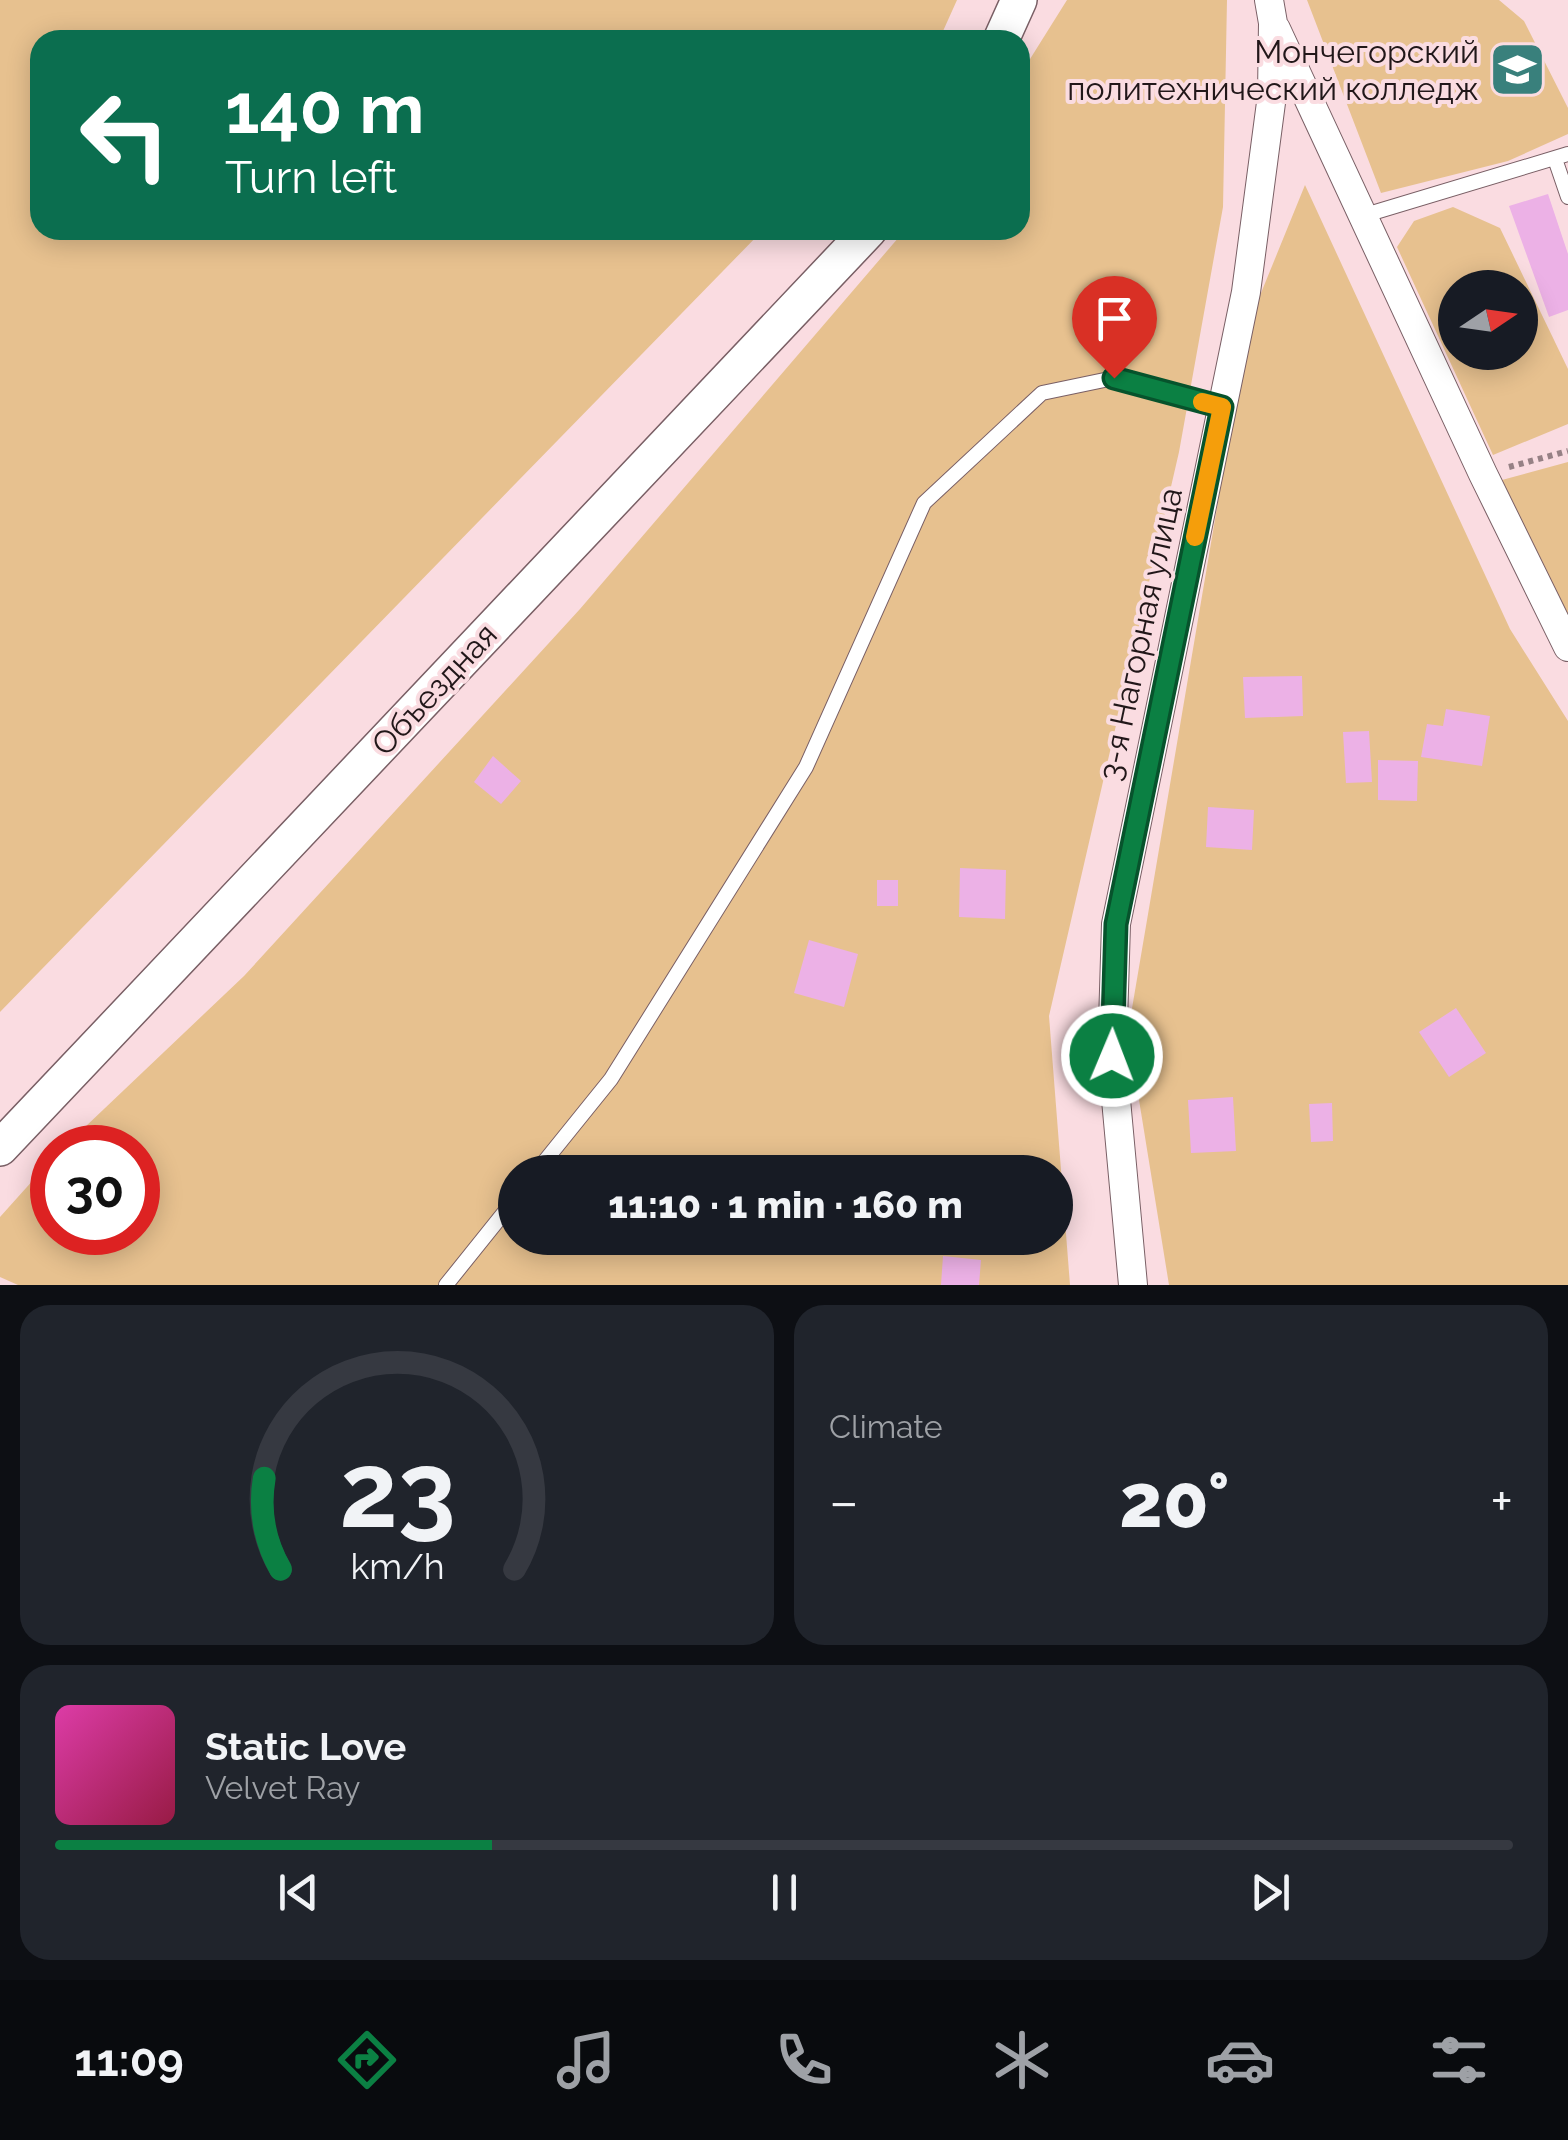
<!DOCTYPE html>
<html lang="en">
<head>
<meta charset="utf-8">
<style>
	:root { --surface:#171b24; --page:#20242c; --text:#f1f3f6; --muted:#9ea1a6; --line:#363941; --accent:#0b8043 }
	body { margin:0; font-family:Raleway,sans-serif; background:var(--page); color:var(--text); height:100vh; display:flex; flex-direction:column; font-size:38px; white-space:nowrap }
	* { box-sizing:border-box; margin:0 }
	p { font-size:32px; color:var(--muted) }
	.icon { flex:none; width:55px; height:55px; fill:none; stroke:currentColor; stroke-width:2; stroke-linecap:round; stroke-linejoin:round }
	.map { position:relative; height:1285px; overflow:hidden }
	.drawer { display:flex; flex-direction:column; gap:20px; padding:20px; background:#0d0f14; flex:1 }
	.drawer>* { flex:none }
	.guide { position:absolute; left:30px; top:30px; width:1000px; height:210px; border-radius:30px; box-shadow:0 5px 25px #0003; background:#0b6e4f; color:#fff; overflow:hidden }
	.needle { width:65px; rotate:77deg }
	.tools { position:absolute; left:1438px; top:270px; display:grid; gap:20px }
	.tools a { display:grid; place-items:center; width:100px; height:100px; border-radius:50%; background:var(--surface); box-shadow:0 5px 25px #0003; font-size:50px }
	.speed { position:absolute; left:30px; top:1125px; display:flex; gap:20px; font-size:50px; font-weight:700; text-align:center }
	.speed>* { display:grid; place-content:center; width:130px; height:130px; border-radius:50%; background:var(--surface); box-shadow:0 5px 25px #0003; line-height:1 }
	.speed .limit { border:15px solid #d22; background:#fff; color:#111 }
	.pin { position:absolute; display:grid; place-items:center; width:85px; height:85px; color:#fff; margin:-102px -42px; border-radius:50% 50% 50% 0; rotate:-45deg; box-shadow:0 0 10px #0007 }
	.pin .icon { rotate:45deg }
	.me { position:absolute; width:110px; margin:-55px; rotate:1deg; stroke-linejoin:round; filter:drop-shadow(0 0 8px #0008) }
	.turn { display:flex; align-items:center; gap:35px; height:210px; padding:0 30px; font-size:45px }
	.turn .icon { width:130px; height:130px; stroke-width:2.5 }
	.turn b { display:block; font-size:70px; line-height:85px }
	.big { font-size:75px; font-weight:800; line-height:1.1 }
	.drawer .tile { flex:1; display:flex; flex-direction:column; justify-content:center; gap:15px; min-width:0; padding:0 35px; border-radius:30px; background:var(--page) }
	.drawer .dial { align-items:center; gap:0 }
	.dial svg { height:260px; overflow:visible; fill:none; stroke:var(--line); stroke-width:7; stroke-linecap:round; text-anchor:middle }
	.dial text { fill:var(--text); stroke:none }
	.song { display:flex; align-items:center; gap:30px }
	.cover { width:120px; height:120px; border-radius:15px; background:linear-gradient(135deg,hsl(320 70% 55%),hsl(340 70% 35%)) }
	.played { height:10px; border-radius:5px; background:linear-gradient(90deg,var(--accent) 30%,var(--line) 30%) }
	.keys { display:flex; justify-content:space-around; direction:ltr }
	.heat { display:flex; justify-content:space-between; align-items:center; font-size:55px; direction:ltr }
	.drawer .tiles { flex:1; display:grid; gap:20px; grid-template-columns:1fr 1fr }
	.tile:last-child { grid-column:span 2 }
	.trip { position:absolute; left:498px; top:1155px; width:575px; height:100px; border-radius:50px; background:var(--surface); box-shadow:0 5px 25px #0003; font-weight:800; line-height:100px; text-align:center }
	.menu { display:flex; height:160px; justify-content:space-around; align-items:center; background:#090b0e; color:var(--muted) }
	.menu .icon { width:70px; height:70px }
	.menu .current { color:var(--accent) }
	.menu b { font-size:45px; color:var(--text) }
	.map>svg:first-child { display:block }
	.green { fill:#e7c18f; fill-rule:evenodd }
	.building { fill:#ecb1e6 }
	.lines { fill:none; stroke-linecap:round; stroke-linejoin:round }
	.service-casing { stroke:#795f65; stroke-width:16 }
	.minor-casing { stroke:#795f65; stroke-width:30 }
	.tertiary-casing { stroke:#795f65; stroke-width:38 }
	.path { stroke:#968185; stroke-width:6; stroke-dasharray:5 5; stroke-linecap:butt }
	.service { stroke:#fff; stroke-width:14 }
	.minor { stroke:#fff; stroke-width:28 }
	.tertiary { stroke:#fff; stroke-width:35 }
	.route-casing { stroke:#07532c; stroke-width:25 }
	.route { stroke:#0b8043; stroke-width:18 }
	.slow { stroke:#f59e0b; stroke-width:18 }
	.labels { text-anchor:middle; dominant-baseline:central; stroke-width:8; stroke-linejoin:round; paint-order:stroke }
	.poi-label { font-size:32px; fill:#211719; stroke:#fadce1; text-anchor:end }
	.street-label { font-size:32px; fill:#211719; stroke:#fadce1 }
</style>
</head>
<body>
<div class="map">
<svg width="1568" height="1285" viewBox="0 0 1568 1285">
	<rect width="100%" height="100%" fill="#fadce1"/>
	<!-- green -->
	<path class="green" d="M0,0H957L939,40H40V230H763L0,1012Z
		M1067,0H1227L1223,207L1179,452L1049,1016L1070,1285H18L0,1277V1217L52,1159V1232H138V1148L64,1147L244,976L580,609L905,230H1020V75ZM515,1172H1055V1238H515Z
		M1307,0H1499L1524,21L1568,108V134L1508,161L1381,193Z
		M1305,185L1510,629L1568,721V1285H1169L1128,1032L1248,325Z
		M1453,207L1500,228L1568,369V424L1493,455L1397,247L1414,221ZM1455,288H1520V352H1455Z
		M1568,462V614L1502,480Z"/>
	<!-- building -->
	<path class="building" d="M1548,194L1568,254V310L1549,317L1509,206Z
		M1302,676L1303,716L1245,718L1243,677Z
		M1446,709L1490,716L1482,766L1421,757L1427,724L1443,726Z
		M1369,731L1372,782L1346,783L1343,732Z
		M493,756L521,781L501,804L474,782Z
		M1378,760L1418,761L1417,801L1378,800Z
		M1208,807L1254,810L1252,850L1206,847Z
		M960,868L1006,870L1005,919L959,917Z
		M877,880H898V906H877Z
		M809,940L858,954L844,1007L794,993Z
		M1456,1008L1486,1053L1449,1077L1419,1032Z
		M1233,1097L1236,1151L1191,1153L1188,1100Z
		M1332,1103L1333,1141L1311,1142L1309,1104Z
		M943,1256L981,1260L979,1285H941Z"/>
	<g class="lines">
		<defs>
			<path id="service" d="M1555,159L1568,197
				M1362,216L1568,154
				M536,1172L611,1079L806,767L924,503L1042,393L1114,378L1222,407
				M446,1285L515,1199"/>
			<path id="minor" d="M1276,29L1483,474L1568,647
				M1133,1285L1112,1056L1116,924L1246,292L1272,95L1273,23L1269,0"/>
			<path id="tertiary" d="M1001,40L1019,0
				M0,1148L869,230"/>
		</defs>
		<!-- service casing -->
		<use href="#service" class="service-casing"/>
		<!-- minor casing -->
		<use href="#minor" class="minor-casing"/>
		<!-- tertiary casing -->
		<use href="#tertiary" class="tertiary-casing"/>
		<!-- path -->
		<path class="path" d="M1509,467L1568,451"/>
		<!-- service -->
		<use href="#service" class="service"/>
		<!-- minor -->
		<use href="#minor" class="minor"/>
		<!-- tertiary -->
		<use href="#tertiary" class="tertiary"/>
	</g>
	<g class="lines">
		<defs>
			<path id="route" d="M1112,1056L1116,924L1222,407L1114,378"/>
		</defs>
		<!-- route casing -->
		<use href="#route" class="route-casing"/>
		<!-- route -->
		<use href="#route" class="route"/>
		<!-- slow -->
		<path class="slow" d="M1195,537L1222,407L1202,402"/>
	</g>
	<!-- icons -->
	<defs>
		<symbol id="university-square" viewBox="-11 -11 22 22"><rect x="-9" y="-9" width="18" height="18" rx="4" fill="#39807c" stroke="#fadce1"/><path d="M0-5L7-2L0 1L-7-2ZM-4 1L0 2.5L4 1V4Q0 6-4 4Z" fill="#fff"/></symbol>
	</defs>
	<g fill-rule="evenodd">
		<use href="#university-square" x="1486" y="38" width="63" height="63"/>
	</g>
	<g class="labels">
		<!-- poi labels -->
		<g class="poi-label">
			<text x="1479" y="51">Мончегорский<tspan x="1479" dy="37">политехнический колледж</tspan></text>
		</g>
		<!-- street labels -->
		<g class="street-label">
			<text transform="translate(1140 634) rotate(-78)">3-я Нагорная улица</text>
			<text transform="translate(434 689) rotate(-47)">Объездная</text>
		</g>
	</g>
</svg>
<div class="tools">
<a><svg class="needle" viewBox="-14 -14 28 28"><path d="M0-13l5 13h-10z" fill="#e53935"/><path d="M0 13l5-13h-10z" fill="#9ea1a6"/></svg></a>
</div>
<div class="speed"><div class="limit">30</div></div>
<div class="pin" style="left:1114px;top:378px;background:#d93025"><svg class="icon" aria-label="arrive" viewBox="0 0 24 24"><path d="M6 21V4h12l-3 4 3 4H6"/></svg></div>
<svg class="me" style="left:1112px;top:1056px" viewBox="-20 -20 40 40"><circle r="17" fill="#0b8043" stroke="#fff" stroke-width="3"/><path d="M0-11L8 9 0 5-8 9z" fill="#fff"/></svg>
<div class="trip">11:10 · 1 min · 160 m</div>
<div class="guide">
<div class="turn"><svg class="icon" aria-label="left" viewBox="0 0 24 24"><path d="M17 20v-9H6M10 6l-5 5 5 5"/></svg><div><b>140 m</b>Turn left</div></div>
</div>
</div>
<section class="drawer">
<div class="tiles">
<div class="tile dial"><svg viewBox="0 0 100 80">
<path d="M14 69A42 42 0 1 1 86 69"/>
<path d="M14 69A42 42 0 0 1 9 41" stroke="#0b8043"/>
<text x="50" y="56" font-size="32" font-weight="700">23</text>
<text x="50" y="72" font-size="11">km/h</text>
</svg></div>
<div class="tile"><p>Climate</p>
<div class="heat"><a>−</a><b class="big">20°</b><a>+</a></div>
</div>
<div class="tile">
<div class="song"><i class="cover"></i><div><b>Static Love</b><p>Velvet Ray</p></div></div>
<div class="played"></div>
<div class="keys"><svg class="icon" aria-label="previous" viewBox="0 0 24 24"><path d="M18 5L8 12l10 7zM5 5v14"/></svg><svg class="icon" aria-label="pause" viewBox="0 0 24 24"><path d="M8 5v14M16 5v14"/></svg><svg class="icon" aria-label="next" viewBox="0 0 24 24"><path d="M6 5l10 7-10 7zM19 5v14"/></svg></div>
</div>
</div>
</section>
<nav class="menu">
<b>11:09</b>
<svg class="icon current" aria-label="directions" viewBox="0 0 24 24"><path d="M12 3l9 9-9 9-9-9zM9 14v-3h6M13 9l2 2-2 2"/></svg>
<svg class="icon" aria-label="music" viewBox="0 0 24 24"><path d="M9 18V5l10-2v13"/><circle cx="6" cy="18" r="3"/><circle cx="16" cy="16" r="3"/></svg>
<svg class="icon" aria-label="phone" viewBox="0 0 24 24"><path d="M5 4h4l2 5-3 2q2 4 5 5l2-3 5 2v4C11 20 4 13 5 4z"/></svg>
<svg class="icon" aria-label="climate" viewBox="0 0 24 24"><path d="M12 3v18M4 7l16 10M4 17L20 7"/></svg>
<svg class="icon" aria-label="car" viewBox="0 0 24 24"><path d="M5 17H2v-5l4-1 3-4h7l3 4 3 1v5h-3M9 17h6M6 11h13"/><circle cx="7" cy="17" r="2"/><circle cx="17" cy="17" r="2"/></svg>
<svg class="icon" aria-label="filters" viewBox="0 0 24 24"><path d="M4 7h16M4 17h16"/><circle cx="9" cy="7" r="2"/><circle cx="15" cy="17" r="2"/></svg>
</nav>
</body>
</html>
